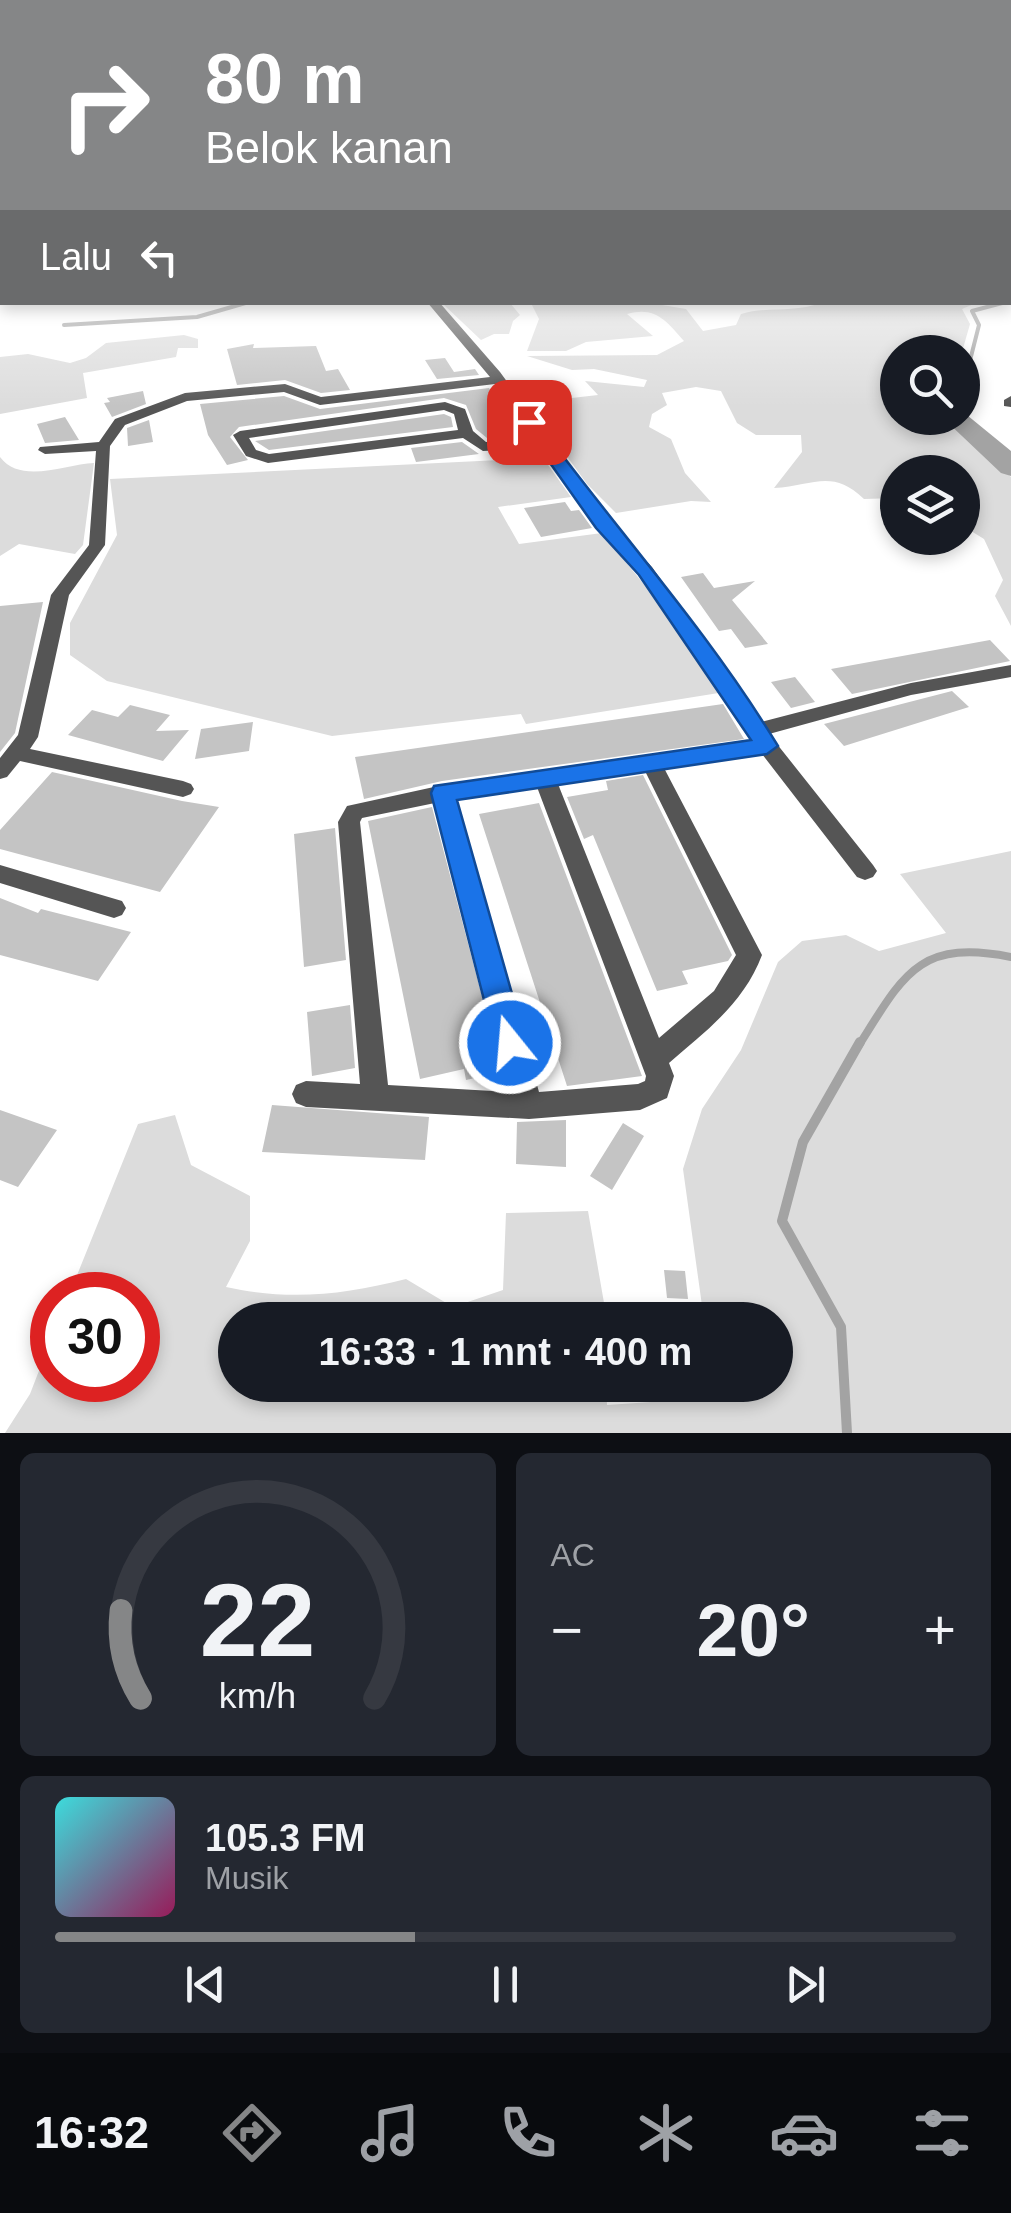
<!DOCTYPE html>
<html lang="id">
<head>
<meta charset="utf-8">
<style>
	:root { --surface:#171b24; --page:#242831; --text:#f1f3f6; --muted:#9ea1a6; --line:#363941; --accent:#858687 }
	body { margin:0; font-family:Arial,sans-serif; background:var(--page); color:var(--text); height:100vh; display:flex; flex-direction:column; font-size:38px; white-space:nowrap }
	* { box-sizing:border-box; margin:0 }
	p { font-size:32px; color:var(--muted) }
	.icon { flex:none; width:55px; height:55px; fill:none; stroke:currentColor; stroke-width:2; stroke-linecap:round; stroke-linejoin:round }
	.map { position:relative; height:1433px; overflow:hidden }
	.panel { display:flex; flex-direction:column; gap:20px; padding:20px; background:#0d0f14; flex:1 }
	.panel>* { flex:none }
	.hud { position:absolute; left:0px; top:0px; width:1012px; height:305px; box-shadow:0 5px 15px #0003; background:#858687; color:#fff; overflow:hidden }
	.tools { position:absolute; left:880px; top:335px; display:grid; gap:20px }
	.tools a { display:grid; place-items:center; width:100px; height:100px; border-radius:50%; background:var(--surface); box-shadow:0 5px 15px #0003; font-size:50px }
	.speed { position:absolute; left:30px; top:1272px; display:flex; gap:20px; font-size:50px; font-weight:700; text-align:center }
	.speed>* { display:grid; place-content:center; width:130px; height:130px; border-radius:50%; background:var(--surface); box-shadow:0 5px 15px #0003; line-height:1 }
	.speed .limit { border:15px solid #d22; background:#fff; color:#111 }
	.pin { position:absolute; display:grid; place-items:center; width:85px; height:85px; color:#fff; margin:-42px; border-radius:20px; box-shadow:0 5px 15px #0006 }
	.me { position:absolute; width:110px; margin:-55px; rotate:343deg; stroke-linejoin:round; filter:drop-shadow(0 0 8px #0008) }
	.turn { display:flex; align-items:center; gap:35px; height:210px; padding:0 40px; font-size:45px }
	.turn .icon { width:130px; height:130px; stroke-width:2.5 }
	.turn b { display:block; font-size:70px; line-height:85px }
	.then { display:flex; align-items:center; height:95px; padding:0 40px; background:#0003; gap:20px; font-size:38px }
	.big { font-size:75px; font-weight:800; line-height:1.1 }
	.panel .tile { flex:1; display:flex; flex-direction:column; justify-content:center; gap:15px; min-width:0; padding:0 35px; border-radius:15px; background:var(--page) }
	.panel .dial { align-items:center; gap:0 }
	.dial svg { height:260px; overflow:visible; fill:none; stroke:var(--line); stroke-width:7; stroke-linecap:round; text-anchor:middle }
	.dial text { fill:var(--text); stroke:none }
	.song { display:flex; align-items:center; gap:30px }
	.cover { width:120px; height:120px; border-radius:15px; background:linear-gradient(135deg,hsl(180 70% 55%),hsl(330 70% 35%)) }
	.played { height:10px; border-radius:5px; background:linear-gradient(90deg,var(--accent) 40%,var(--line) 40%) }
	.keys { display:flex; justify-content:space-around; direction:ltr }
	.heat { display:flex; justify-content:space-between; align-items:center; font-size:55px; direction:ltr }
	.panel .tiles { flex:1; display:grid; gap:20px; grid-template-columns:1fr 1fr }
	.tile:last-child { grid-column:span 2 }
	.trip { position:absolute; left:218px; top:1302px; width:575px; height:100px; border-radius:50px; background:var(--surface); box-shadow:0 5px 15px #0003; font-weight:800; line-height:100px; text-align:center }
	.tabs { display:flex; height:160px; justify-content:space-around; align-items:center; background:#090b0e; color:var(--muted) }
	.tabs .icon { width:70px; height:70px }
	.tabs .on { color:var(--accent) }
	.tabs b { font-size:45px; color:var(--text) }
	.map>svg:first-child { display:block }
	.green { fill:#dcdcdc }
	.lines { fill:none; stroke-linecap:round; stroke-linejoin:round }
	.stream-far2 { stroke:#a3a3a3; stroke-width:4 }
	.stream-far1 { stroke:#a3a3a3; stroke-width:8 }
	.stream { stroke:#a3a3a3; stroke-width:10 }
	.river { fill:#a3a3a3; fill-rule:evenodd }
	.building { fill:#c4c4c4 }
	.minor { fill:#555; fill-rule:evenodd }
	.tertiary { fill:#555; fill-rule:evenodd }
	.route { fill:#1a73e8; stroke:#114b97; stroke-width:2.5 }
</style>
</head>
<body>
<div class="map">
<svg width="1011" height="1433" viewBox="0 0 1011 1433">
	<rect width="100%" height="100%" fill="#fff"/>
	<!-- green -->
	<path class="green" d="M442,303H510L520,315L513,321L509,334H494L481,340Z
		M531,303L644,302L686,309L703,331L736,325L741,314C768,306 794,313 821,303H976L962,309L970,324L962,352H898V418H949L963,426L1011,477V626L995,596L1003,580L984,539L963,526L962,472H898L897,498L864,499C832,468 813,486 774,488L802,452L801,435H756L737,423L721,391L696,387L662,393L667,405L652,414L649,427L671,439L685,473L711,502L691,501L616,513L587,484L528,403L598,395L585,381L644,387L647,380L594,369L572,370L527,356L657,355L684,341C666,321 656,306 627,314L653,336L586,342L566,351H527L539,319Z
		M184,335L198,339V348H178L176,357L83,373L87,398L0,414V357L28,354L70,363L86,358L106,343Z
		M0,457C21,485 66,464 94,463L83,545L75,554L19,544L0,556Z
		M543,458L571,497L498,507L519,544L602,533L731,691L526,724L521,714L332,736L107,681L70,655V623L117,535L110,479Z
		M1011,851V1433H5L30,1394L52,1337V1380H138V1295H69L138,1124L175,1115L191,1165L250,1196V1241L226,1287C290,1301 343,1295 406,1279L453,1307L503,1290L506,1213L588,1211L607,1320H235V1385H606L607,1405L710,1398L709,1385H775V1320H704L683,1169L702,1109L741,1050L778,962L802,941L846,935L879,951L946,933L900,874Z"/>
	<g class="lines">
		<!-- stream-far2 -->
		<path class="stream-far2" d="M64,325L197,317L249,302
			M962,392L979,325L972,311L1006,302"/>
		<!-- stream-far1 -->
		<path class="stream-far1" d="M859,1045C904,974 919,939 1011,957"/>
		<!-- stream -->
		<path class="stream" d="M847,1433L841,1327L782,1221L803,1142L860,1042"/>
		<!-- river -->
		<path class="river" d="M962,411L1011,451V476L1001,473L943,418H962Z"/>
	</g>
	<!-- building -->
	<path class="building" d="M254,344L253,348L316,346L326,371L338,369L350,390L321,393L285,380L237,385L227,349Z
		M445,358L454,372L475,369L479,375L437,379L425,360Z
		M489,388L518,436L487,438L476,429L466,405L444,398L239,427L230,437L248,460L227,465L208,435L200,404L284,396L320,409Z
		M143,391L146,404L112,417L104,403L110,402L107,398Z
		M444,414L451,417L453,427L269,450L255,441Z
		M65,417L79,440L45,443L37,424Z
		M149,420L153,442L128,446L127,428Z
		M462,442L479,454L416,462L411,448Z
		M565,502L571,511L579,510L592,528L541,537L524,508Z
		M703,573L714,588L755,581L732,600L768,644L745,648L731,629L719,631L681,577Z
		M43,602L15,733L0,752V606Z
		M990,640L1010,661L852,694L831,669Z
		M795,677L815,702L791,708L771,682Z
		M952,691L969,707L844,746L824,724Z
		M723,704L744,739L442,781L364,799L355,757Z
		M130,705L170,715L156,731L189,730L163,761L68,735L92,710L118,717Z
		M253,722L249,751L195,759L201,729Z
		M52,772L182,801L219,807L160,892L0,849V830Z
		M643,775L732,955L728,961L682,971L688,984L657,991L593,835L584,839L567,797L608,790L606,781Z
		M539,803L642,1076L567,1086L479,814Z
		M432,807L502,1072L466,1080L464,1069L420,1079L368,821Z
		M335,828L346,960L304,967L294,834Z
		M0,898L38,913L41,909L131,932L98,981L0,955Z
		M350,1005L355,1068L312,1076L307,1012Z
		M272,1105L429,1117L425,1160L262,1152Z
		M0,1110L57,1130L18,1187L0,1180Z
		M566,1120V1167L516,1164L517,1122Z
		M623,1123L644,1136L612,1190L590,1176Z
		M664,1270L685,1271L688,1299L667,1298Z"/>
	<g class="lines">
		<!-- minor -->
		<path class="minor" d="M1011,214V221H1010V214Z
			M1011,248V255H1010V248Z
			M1010,277H1011V283H1010Z
			M427,302H439L500,372L608,521L652,567L761,722L911,683L1011,665V677L911,695L769,734L873,865L877,871L873,877L865,880L857,877L762,754L664,768L762,955C744,1003 706,1031 669,1063L674,1076L667,1098L640,1110L529,1119L306,1107L296,1103L292,1094L296,1085L306,1081L360,1084L338,822L347,806L443,785L753,741L640,574L596,527L540,448L483,451L463,438L268,463L246,456L233,435L240,431L445,402L465,409L473,431L486,442L534,439L495,384L320,405L284,392L187,401L125,425L110,446L105,545L69,595L38,737L30,749L183,781L191,784L194,789L191,794L183,797L20,761L7,777L0,779V758L18,735L51,595L89,545L96,451L45,454L38,450L40,447L99,442L115,419L185,393L285,384L321,397L490,377ZM444,410L454,414L458,430L269,454L256,450L249,438ZM645,771L736,955L714,991L659,1038L558,784ZM537,787L646,1076L645,1081L638,1084L539,1092L456,799ZM435,803L511,1092L388,1085L360,822L362,818Z
			M1011,396V407L1004,406V400Z
			M0,865L122,901L126,908L122,915L114,918L0,883Z"/>
		<!-- tertiary -->
		<path class="tertiary" d="M0,216H2V222H0Z"/>
	</g>
	<!-- sky -->
	<linearGradient id="sky" x2="0" y2="1"><stop stop-color="#8cadcc"/><stop offset="0.51" stop-color="#fff"/><stop offset="1" stop-color="#fff" stop-opacity="0"/></linearGradient>
	<rect width="1011" height="407" fill="url(#sky)"/>
	<!-- route -->
	<path class="route" d="M523,419H535C615,528 707,629 778,746L767,754L457,800L526,1043L521,1053L510,1057L499,1053L495,1043L431,793L434,786L751,740L639,575L596,528L521,422Z"/>
</svg>
<div class="tools">
<a><svg class="icon" aria-label="search" viewBox="0 0 24 24"><circle cx="10" cy="10" r="6"/><path d="M15 15l6 6"/></svg></a>
<a><svg class="icon" aria-label="layers" viewBox="0 0 24 24"><path d="M12 4l9 5-9 5-9-5zM3 14l9 5 9-5"/></svg></a>
</div>
<div class="speed"><div class="limit">30</div></div>
<div class="pin" style="left:529px;top:422px;background:#d93025"><svg class="icon" aria-label="arrive" viewBox="0 0 24 24"><path d="M6 21V4h12l-3 4 3 4H6"/></svg></div>
<svg class="me" style="left:510px;top:1043px" viewBox="-20 -20 40 40"><circle r="17" fill="#1a73e8" stroke="#fff" stroke-width="3"/><path d="M0-11L8 9 0 5-8 9z" fill="#fff"/></svg>
<div class="trip">16:33 · 1 mnt · 400 m</div>
<div class="hud">
<div class="turn"><svg class="icon" aria-label="right" viewBox="0 0 24 24"><path d="M7 20v-9h11M14 6l5 5-5 5"/></svg><div><b>80 m</b>Belok kanan</div></div>
<div class="then">Lalu<svg class="icon" aria-label="left" viewBox="0 0 24 24"><path d="M17 20v-9H6M10 6l-5 5 5 5"/></svg></div>
</div>
</div>
<section class="panel">
<div class="tiles">
<div class="tile dial"><svg viewBox="0 0 100 80">
<path d="M14 69A42 42 0 1 1 86 69"/>
<path d="M14 69A42 42 0 0 1 8 42" stroke="#858687"/>
<text x="50" y="56" font-size="32" font-weight="700">22</text>
<text x="50" y="72" font-size="11">km/h</text>
</svg></div>
<div class="tile"><p>AC</p>
<div class="heat"><a>−</a><b class="big">20°</b><a>+</a></div>
</div>
<div class="tile">
<div class="song"><i class="cover"></i><div><b>105.3 FM</b><p>Musik</p></div></div>
<div class="played"></div>
<div class="keys"><svg class="icon" aria-label="previous" viewBox="0 0 24 24"><path d="M18 5L8 12l10 7zM5 5v14"/></svg><svg class="icon" aria-label="pause" viewBox="0 0 24 24"><path d="M8 5v14M16 5v14"/></svg><svg class="icon" aria-label="next" viewBox="0 0 24 24"><path d="M6 5l10 7-10 7zM19 5v14"/></svg></div>
</div>
</div>
</section>
<nav class="tabs">
<b>16:32</b>
<svg class="icon on" aria-label="directions" viewBox="0 0 24 24"><path d="M12 3l9 9-9 9-9-9zM9 14v-3h6M13 9l2 2-2 2"/></svg>
<svg class="icon" aria-label="music" viewBox="0 0 24 24"><path d="M9 18V5l10-2v13"/><circle cx="6" cy="18" r="3"/><circle cx="16" cy="16" r="3"/></svg>
<svg class="icon" aria-label="phone" viewBox="0 0 24 24"><path d="M5 4h4l2 5-3 2q2 4 5 5l2-3 5 2v4C11 20 4 13 5 4z"/></svg>
<svg class="icon" aria-label="climate" viewBox="0 0 24 24"><path d="M12 3v18M4 7l16 10M4 17L20 7"/></svg>
<svg class="icon" aria-label="car" viewBox="0 0 24 24"><path d="M5 17H2v-5l4-1 3-4h7l3 4 3 1v5h-3M9 17h6M6 11h13"/><circle cx="7" cy="17" r="2"/><circle cx="17" cy="17" r="2"/></svg>
<svg class="icon" aria-label="filters" viewBox="0 0 24 24"><path d="M4 7h16M4 17h16"/><circle cx="9" cy="7" r="2"/><circle cx="15" cy="17" r="2"/></svg>
</nav>
</body>
</html>
